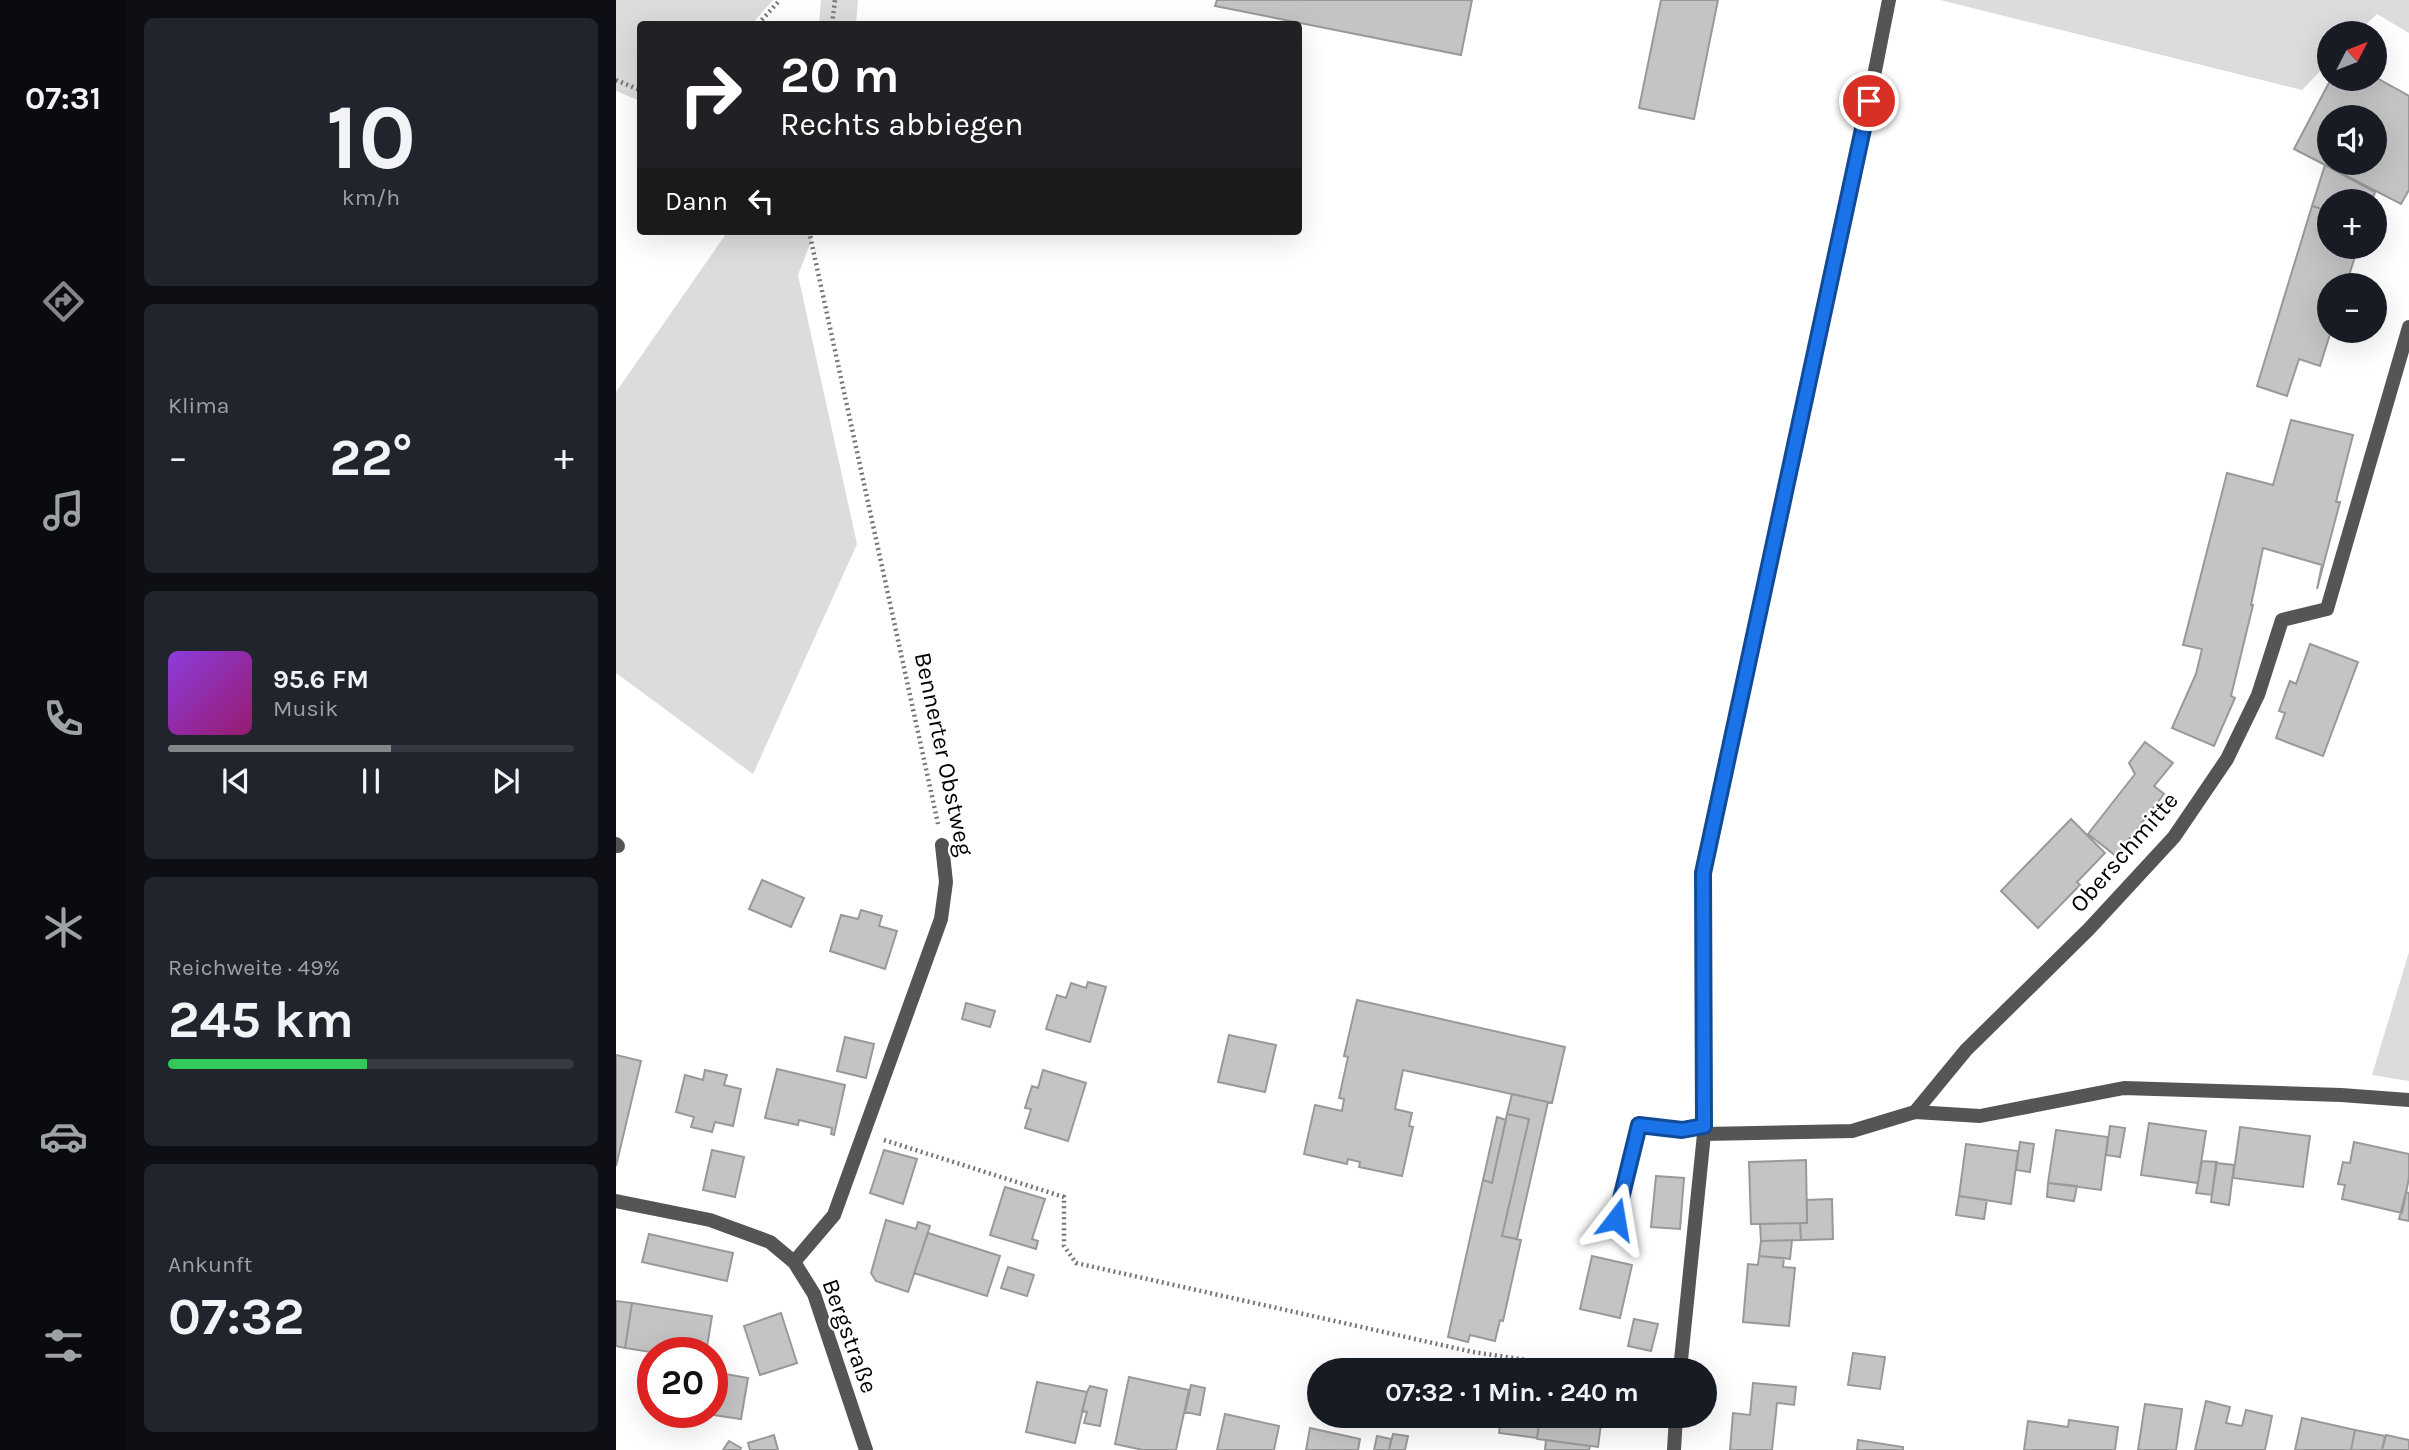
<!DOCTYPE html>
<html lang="de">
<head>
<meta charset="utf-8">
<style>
	:root { --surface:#171b24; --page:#20242c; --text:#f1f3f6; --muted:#9ea1a6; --line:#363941; --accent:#858687 }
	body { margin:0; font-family:Karla,sans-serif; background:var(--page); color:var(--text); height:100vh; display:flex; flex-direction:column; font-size:26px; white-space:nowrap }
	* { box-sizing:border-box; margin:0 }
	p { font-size:23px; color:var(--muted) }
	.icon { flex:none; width:38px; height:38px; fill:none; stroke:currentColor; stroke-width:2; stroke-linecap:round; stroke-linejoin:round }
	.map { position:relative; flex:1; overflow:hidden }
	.panel { display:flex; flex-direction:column; gap:18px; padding:18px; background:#0d0f14; width:490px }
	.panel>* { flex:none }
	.banner { position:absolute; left:21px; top:21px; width:665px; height:214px; border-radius:7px; box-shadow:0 7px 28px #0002; background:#202124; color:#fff; overflow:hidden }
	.needle { width:46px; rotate:48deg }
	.fabs { position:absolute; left:1701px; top:21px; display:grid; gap:14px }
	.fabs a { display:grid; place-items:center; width:70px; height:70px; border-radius:50%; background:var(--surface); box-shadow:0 7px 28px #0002; font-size:35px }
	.speed { position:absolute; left:21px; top:1337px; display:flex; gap:14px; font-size:35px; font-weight:700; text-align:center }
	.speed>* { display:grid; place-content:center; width:91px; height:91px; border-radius:50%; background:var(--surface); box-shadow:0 7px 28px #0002; line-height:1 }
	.speed .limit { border:10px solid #d22; background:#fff; color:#111 }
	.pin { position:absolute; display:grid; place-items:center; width:60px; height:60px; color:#fff; margin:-30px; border:4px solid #fff; border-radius:50%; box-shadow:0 2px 7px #0007 }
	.me { position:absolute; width:77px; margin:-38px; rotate:14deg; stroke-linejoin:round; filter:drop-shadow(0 0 5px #0008) }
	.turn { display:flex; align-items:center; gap:24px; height:147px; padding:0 28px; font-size:32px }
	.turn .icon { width:91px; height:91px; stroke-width:2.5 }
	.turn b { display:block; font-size:49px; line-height:60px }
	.then { display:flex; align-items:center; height:66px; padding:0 28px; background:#0003; gap:14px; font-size:26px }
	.big { font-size:52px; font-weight:700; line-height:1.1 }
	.panel .tile { flex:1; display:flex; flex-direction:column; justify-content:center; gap:10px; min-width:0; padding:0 24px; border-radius:10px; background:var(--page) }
	.panel .dial { align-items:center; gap:0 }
	.dial b { font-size:91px; line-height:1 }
	.song { display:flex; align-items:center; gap:21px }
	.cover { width:84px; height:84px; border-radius:10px; background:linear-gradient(135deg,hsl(270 70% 55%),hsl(320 70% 35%)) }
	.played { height:7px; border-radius:4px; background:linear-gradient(90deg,var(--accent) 55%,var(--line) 55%) }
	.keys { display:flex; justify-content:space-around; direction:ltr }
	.heat { display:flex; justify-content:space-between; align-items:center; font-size:38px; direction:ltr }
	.charge { height:10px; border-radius:5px; background:linear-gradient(90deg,#34c759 49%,var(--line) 0) }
	.trip { position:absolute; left:691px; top:1358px; width:410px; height:70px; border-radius:35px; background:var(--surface); box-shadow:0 7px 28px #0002; font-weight:700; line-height:70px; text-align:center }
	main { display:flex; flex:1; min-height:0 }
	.dock { display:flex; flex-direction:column; width:126px; justify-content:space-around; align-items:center; background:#090b0e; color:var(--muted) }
	.dock .icon { width:49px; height:49px }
	.dock .current { color:var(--accent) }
	.dock b { font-size:32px; color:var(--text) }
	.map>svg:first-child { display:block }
	.green { fill:#dcdcdc }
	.building { fill:#c4c4c4; stroke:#999; stroke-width:2; fill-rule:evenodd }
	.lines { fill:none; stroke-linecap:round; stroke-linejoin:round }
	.path { stroke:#777; stroke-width:4.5; stroke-dasharray:2 3.5; stroke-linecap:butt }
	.service { stroke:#555; stroke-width:14 }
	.minor { stroke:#555; stroke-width:14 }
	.tertiary { stroke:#555; stroke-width:14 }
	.route-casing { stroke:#114b97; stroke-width:18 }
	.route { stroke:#1a73e8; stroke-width:12 }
	.labels { text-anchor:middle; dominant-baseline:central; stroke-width:5; stroke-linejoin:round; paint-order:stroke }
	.street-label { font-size:24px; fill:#000; stroke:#fff }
</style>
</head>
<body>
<main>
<nav class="dock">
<b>07:31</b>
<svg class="icon current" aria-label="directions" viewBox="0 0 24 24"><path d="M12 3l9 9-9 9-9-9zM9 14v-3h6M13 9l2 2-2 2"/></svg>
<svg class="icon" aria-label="music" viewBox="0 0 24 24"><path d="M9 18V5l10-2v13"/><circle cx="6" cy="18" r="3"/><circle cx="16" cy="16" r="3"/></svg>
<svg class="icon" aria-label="phone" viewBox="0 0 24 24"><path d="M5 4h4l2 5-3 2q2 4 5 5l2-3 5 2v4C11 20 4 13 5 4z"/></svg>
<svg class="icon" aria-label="climate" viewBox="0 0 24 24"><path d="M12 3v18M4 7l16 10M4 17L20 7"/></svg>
<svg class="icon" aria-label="car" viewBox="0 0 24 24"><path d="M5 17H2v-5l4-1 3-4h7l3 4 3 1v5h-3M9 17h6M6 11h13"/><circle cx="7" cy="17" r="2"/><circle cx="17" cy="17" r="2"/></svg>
<svg class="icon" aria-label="filters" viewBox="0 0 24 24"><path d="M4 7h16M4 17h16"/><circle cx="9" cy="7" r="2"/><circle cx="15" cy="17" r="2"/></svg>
</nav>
<section class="panel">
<div class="tile dial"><b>10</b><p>km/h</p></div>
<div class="tile"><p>Klima</p>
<div class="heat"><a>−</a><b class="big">22°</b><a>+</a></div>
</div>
<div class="tile">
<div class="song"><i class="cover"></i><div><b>95.6 FM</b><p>Musik</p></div></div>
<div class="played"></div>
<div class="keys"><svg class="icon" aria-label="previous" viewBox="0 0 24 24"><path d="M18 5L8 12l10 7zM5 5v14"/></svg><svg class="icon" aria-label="pause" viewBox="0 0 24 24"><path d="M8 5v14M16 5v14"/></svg><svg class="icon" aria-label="next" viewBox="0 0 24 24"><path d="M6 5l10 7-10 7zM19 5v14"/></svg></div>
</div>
<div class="tile"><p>Reichweite · 49%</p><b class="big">245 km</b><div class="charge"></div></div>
<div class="tile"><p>Ankunft</p><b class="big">07:32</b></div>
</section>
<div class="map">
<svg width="1793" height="1450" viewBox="0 0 1793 1450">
	<rect width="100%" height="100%" fill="#fff"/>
	<!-- green -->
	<path class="green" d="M0,0H157L136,24H24V101L0,91Z
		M205,0H242L240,24H203Z
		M1324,0H1793V33L1761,14L1741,33H1713V62L1686,90Z
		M112,231H199L182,275L241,544L137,774L0,673V392Z
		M1793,952V1081L1756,1075Z"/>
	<!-- building -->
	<path class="building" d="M601,0H856L845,55L599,6Z
		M1045,0H1102L1078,119L1023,108Z
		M1759,77L1793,96V190L1785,204L1678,149L1715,79ZM1713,117H1759V163H1713Z
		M1709,165L1759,192L1756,201H1713V211L1696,206Z
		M1696,206L1713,211V247H1742L1730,285H1713V331H1715L1704,366L1683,359L1671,396L1641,386Z
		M1675,420L1737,435L1720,502H1724L1701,589L1706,565L1647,548L1635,605H1637L1615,696L1619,698L1598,746L1556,728L1580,674L1586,649L1567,645L1611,473L1657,485Z
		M1694,644L1742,662L1707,756L1660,738L1669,713L1663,711L1674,681L1680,684Z
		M1529,742L1557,763L1538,786L1548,794L1500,856L1472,834L1519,774L1513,763Z
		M1455,819L1489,853L1461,882L1464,885L1422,928L1385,891Z
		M146,880L188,898L175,927L133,909Z
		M245,910L266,916L263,926L281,931L269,969L214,951L225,915L242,919Z
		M472,982L490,987L474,1042L430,1029L441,995L450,998L455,983L470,988Z
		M741,1000L949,1047L936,1103L787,1070L779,1109L796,1113L793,1126L797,1127L786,1176L743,1167L744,1162L732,1159L731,1164L688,1154L699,1105L726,1111L728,1099L723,1098L732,1057L728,1056Z
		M350,1003L379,1011L374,1027L346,1019Z
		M613,1035L660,1045L649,1092L602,1082Z
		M229,1037L258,1044L250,1078L221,1071Z
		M0,1055L25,1061L0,1166Z
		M161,1069L229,1085L218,1135L215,1134L216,1128L183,1120L182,1125L149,1118Z
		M89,1070L111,1075L108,1085L125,1089L117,1126L99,1122L96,1132L75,1127L78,1117L60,1112L69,1075L87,1080Z
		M427,1070L470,1083L452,1141L409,1128L415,1109L409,1108L416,1086L422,1088Z
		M896,1094L932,1102L901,1239L886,1236L913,1119L891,1114Z
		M891,1114L913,1119L886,1236L905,1240L887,1321L884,1320L879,1341L854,1335L852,1342L832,1337L867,1180L876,1183Z
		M881,1117L890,1120L876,1183L867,1180Z
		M1533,1123L1590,1131L1582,1183L1525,1175Z
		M1494,1126L1509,1128L1504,1157L1490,1155Z
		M1624,1127L1694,1136L1687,1187L1617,1178Z
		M1440,1130L1492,1137L1485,1190L1432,1183Z
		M1404,1142L1418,1144L1414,1172L1400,1170Z
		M1738,1142L1793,1154V1178L1786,1213L1726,1199L1729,1185L1722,1184L1727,1162L1734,1163Z
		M1350,1144L1402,1151L1395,1204L1343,1196Z
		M96,1150L128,1157L119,1197L87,1190Z
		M268,1150L301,1159L287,1204L254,1193Z
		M1190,1160L1191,1223L1135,1224L1133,1162Z
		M1586,1161L1601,1162L1596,1195L1580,1193Z
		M1600,1163L1618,1165L1613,1205L1595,1202Z
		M1040,1176L1068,1178L1064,1229L1035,1227Z
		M1432,1183L1461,1186L1458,1201L1431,1197Z
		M389,1187L429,1199L416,1239L422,1241L420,1249L374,1235Z
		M1790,1192L1793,1193V1221L1783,1219Z
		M1343,1196L1371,1200L1368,1219L1340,1215Z
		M1216,1199L1217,1239L1185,1240L1184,1223H1191V1200Z
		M270,1220L300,1229L302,1222L314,1226L292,1292L260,1281L255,1273Z
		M1184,1223L1185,1240L1145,1241L1144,1224Z
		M312,1233L384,1256L371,1296L298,1273Z
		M33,1234L117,1253L111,1281L26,1262Z
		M1176,1240L1174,1259L1143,1256L1145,1241Z
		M976,1256L1016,1265L1004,1318L964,1309Z
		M1143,1256L1168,1258L1167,1267L1179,1268L1173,1326L1127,1322L1132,1264L1142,1265Z
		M392,1267L418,1275L411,1296L385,1288Z
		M0,1301L16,1303L9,1348L0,1346Z
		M16,1303L96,1316L90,1353H41L9,1348Z
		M165,1313L181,1363L144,1375L128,1326Z
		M1018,1319L1042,1324L1035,1351L1012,1346Z
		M1237,1353L1269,1357L1264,1389L1232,1385Z
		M104,1373L132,1378L125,1419L97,1415Z
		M513,1377L573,1390L560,1450H527L499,1444Z
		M421,1382L471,1392L459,1443L410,1432Z
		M1137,1383L1180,1387L1178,1405L1161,1403L1156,1450H1114L1117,1413L1134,1415Z
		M575,1385L589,1388L584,1415L569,1412Z
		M474,1386L491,1390L484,1426L468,1423L471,1412L466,1411L471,1392Z
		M1590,1401L1614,1407L1610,1423L1626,1426L1630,1410L1656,1416L1649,1450H1579Z
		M1529,1404L1566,1409L1560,1450H1522Z
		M609,1414L663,1426L658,1450H601Z
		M885,1416H924L921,1438L883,1433Z
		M924,1416H986L982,1447L921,1439Z
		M1686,1418L1739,1430L1735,1450H1679Z
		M1453,1420L1502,1427L1499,1450H1408L1412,1421L1452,1427Z
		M694,1428L744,1439L742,1450H690Z
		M1739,1430L1769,1436L1766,1450H1735Z
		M777,1434L792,1436L789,1450H773Z
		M158,1435L162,1450H134L132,1443Z
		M1770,1435L1793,1440V1450H1766Z
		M761,1436L775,1439L773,1450H758Z
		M930,1440L974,1446L973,1450H929Z
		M1242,1440L1287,1447V1450H1241Z
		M113,1441L125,1448L124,1450H107Z"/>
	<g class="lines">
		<!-- path -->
		<path class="path" d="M142,24L164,0
			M216,24L219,0
			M0,80L24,90
			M193,231L322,824
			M268,1140L448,1197V1246L460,1263L857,1352L977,1370"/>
		<!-- service -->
		<path class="service" d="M0,844L2,846
			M1087,873L1238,177L1273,0
			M1000,1219L1023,1125L1067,1130L1088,1126"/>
		<!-- minor -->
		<path class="minor" d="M1299,1112L1350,1050L1473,929L1558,837L1611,759L1642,695L1666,620L1711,609L1793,327
			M1088,1134L1236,1131L1299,1112L1364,1116L1508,1088L1725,1095L1793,1100
			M178,1262L218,1215L325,919L330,882L326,845
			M1064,1370L1088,1134L1087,873
			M1058,1450L1060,1416"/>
		<!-- tertiary -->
		<path class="tertiary" d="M0,1201L94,1220L154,1242L178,1262L198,1294L250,1450"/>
	</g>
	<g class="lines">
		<defs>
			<path id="route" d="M1000,1219L1023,1125L1066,1130L1088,1126L1087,873L1253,101"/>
		</defs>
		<!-- route casing -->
		<use href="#route" class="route-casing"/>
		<!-- route -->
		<use href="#route" class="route"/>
	</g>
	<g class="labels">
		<!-- street labels -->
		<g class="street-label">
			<text transform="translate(328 754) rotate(78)">Bennerter Obstweg</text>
			<text transform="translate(1508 852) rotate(-49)">Oberschmitte</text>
			<text transform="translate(234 1336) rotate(70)">Bergstraße</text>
		</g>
	</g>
</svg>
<div class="fabs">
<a><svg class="needle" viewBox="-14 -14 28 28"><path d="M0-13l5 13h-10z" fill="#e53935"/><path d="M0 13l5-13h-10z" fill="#9ea1a6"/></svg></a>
<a><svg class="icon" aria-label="sound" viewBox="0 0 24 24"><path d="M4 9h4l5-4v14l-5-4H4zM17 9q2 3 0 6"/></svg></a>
<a>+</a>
<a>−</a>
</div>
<div class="speed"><div class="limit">20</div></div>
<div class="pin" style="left:1253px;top:101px;background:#d93025"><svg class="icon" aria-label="arrive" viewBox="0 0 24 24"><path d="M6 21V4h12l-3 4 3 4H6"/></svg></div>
<svg class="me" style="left:1000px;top:1219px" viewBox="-20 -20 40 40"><path d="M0-17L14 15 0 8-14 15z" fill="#1a73e8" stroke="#fff" stroke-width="4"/></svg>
<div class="trip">07:32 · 1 Min. · 240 m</div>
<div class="banner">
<div class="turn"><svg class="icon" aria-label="right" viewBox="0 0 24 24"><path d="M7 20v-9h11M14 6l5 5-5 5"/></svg><div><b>20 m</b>Rechts abbiegen</div></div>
<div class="then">Dann<svg class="icon" aria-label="left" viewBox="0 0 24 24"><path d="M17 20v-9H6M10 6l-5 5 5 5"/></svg></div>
</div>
</div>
</main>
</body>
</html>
